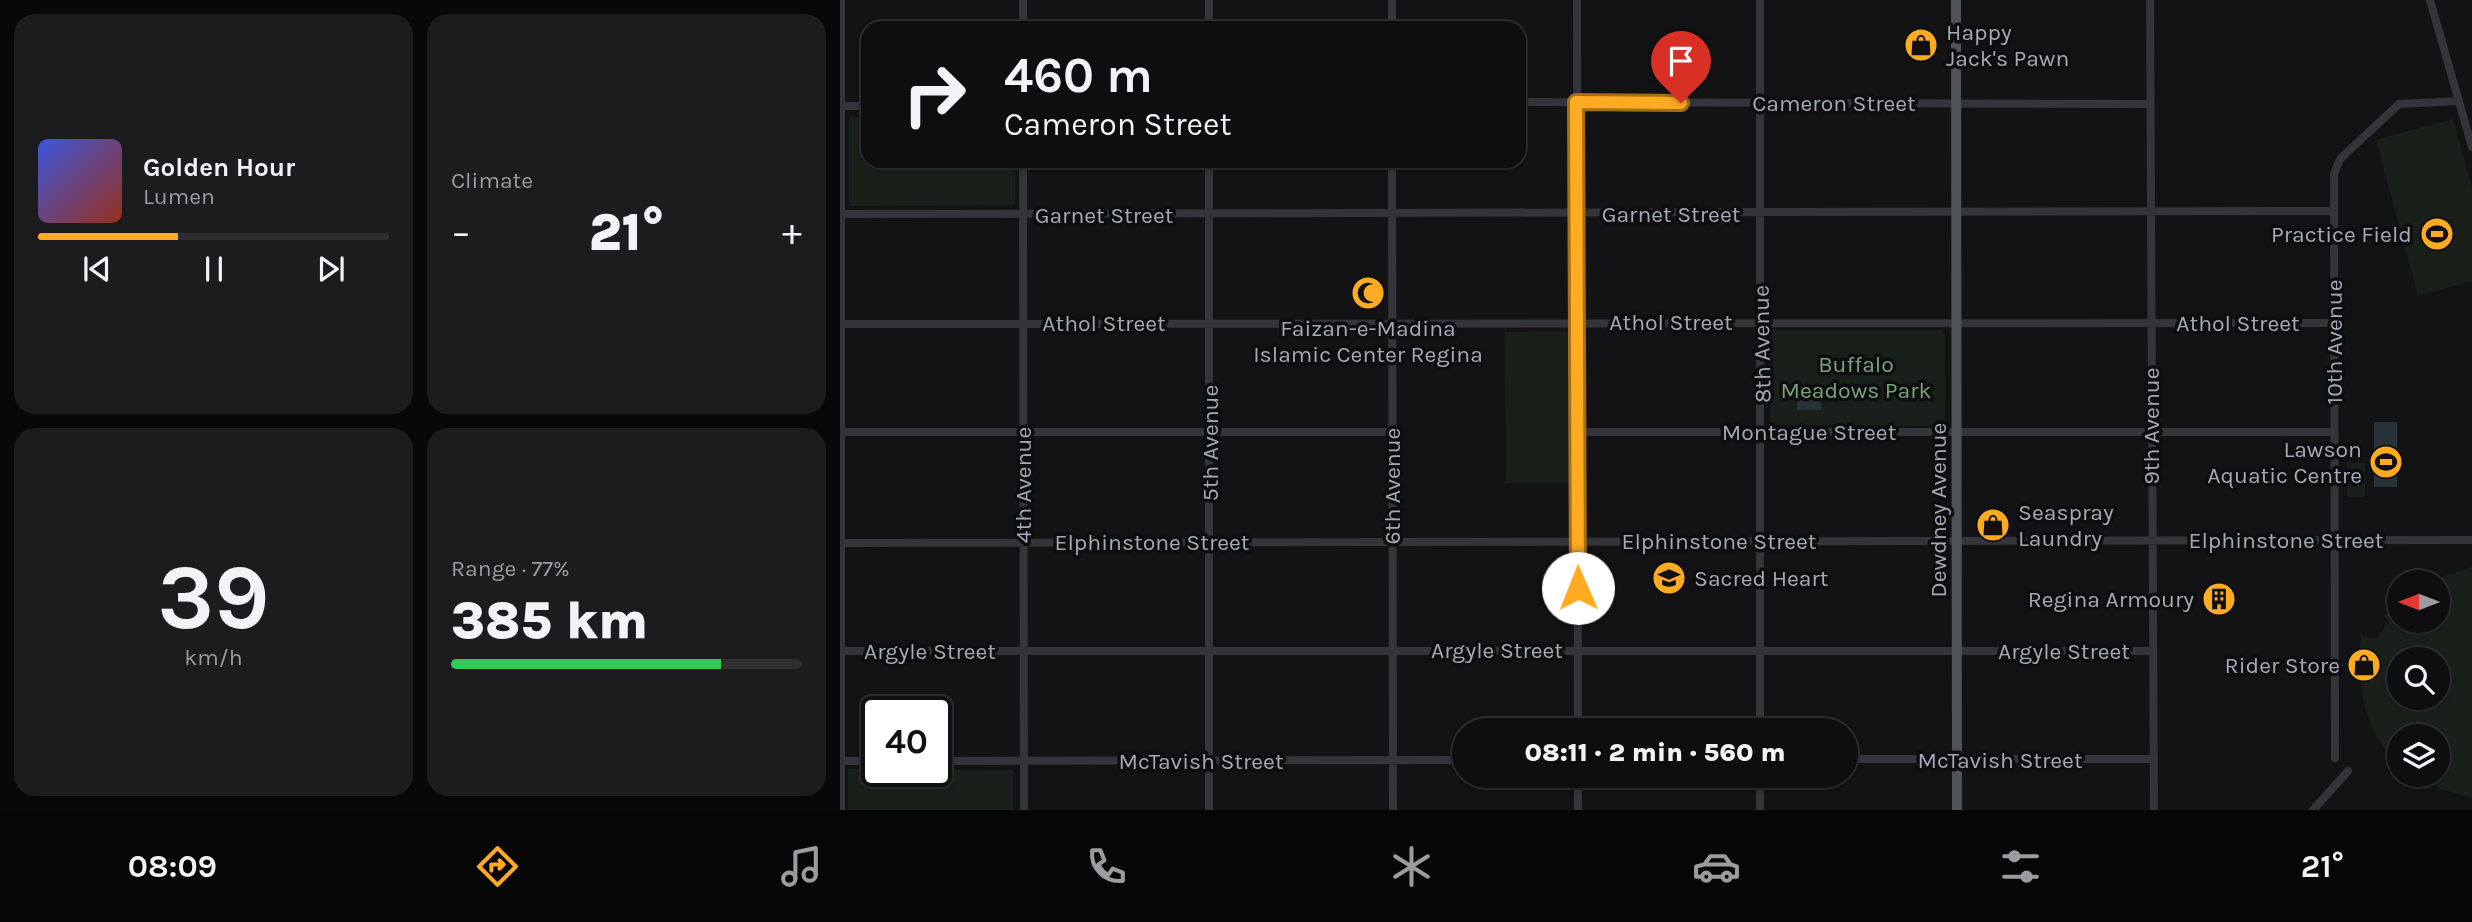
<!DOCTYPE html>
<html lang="en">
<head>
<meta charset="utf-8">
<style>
	:root { --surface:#0e0e10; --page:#1c1c1e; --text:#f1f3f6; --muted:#9b9c9f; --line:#2e2e30; --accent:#feab22 }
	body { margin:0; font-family:Karla,sans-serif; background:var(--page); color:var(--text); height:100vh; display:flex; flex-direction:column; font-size:26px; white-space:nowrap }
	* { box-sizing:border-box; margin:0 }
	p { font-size:23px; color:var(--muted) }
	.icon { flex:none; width:38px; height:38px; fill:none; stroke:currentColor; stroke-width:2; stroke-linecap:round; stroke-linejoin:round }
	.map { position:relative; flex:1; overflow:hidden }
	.panel { display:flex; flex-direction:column; gap:14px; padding:14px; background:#080809; width:840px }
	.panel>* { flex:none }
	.top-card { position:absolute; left:21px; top:21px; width:665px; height:147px; border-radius:21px; box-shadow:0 2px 5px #0004,0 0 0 2px var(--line); background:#0e0e10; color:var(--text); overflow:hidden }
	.needle { width:46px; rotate:270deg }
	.fabs { position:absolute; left:1547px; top:570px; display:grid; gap:14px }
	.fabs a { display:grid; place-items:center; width:63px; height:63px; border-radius:50%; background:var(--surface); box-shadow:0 2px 5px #0004,0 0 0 2px var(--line); font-size:35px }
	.speed { position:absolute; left:21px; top:696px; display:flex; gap:14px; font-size:35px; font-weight:700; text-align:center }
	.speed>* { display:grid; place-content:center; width:91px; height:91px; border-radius:50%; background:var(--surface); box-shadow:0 2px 5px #0004,0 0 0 2px var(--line); line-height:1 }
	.speed .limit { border:4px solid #111; border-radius:10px; background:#fff; color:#111 }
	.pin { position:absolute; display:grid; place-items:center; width:60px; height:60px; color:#fff; margin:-72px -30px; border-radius:50% 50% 50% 0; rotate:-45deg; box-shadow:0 0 7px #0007 }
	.pin .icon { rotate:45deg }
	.me { position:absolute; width:77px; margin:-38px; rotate:359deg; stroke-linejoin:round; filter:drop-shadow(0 0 5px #0008) }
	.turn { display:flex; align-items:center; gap:24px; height:147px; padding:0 28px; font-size:32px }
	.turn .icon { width:91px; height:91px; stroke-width:2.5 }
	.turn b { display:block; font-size:49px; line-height:60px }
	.big { font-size:52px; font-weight:800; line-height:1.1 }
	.panel .widget { flex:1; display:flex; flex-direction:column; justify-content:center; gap:10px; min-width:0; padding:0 24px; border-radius:21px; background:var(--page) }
	.panel .dial { align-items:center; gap:0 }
	.dial b { font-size:91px; line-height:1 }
	.song { display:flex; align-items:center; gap:21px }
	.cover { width:84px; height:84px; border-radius:10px; background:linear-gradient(135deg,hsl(230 70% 55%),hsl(10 70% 35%)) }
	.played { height:7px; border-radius:4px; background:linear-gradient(90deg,var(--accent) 40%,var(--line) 40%) }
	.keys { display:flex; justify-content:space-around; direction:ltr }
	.heat { display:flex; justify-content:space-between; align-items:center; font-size:38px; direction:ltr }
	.charge { height:10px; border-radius:5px; background:linear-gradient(90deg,#34c759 77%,var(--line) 0) }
	.panel .tiles { flex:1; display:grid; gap:14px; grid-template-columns:repeat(2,1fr) }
	.trip { position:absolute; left:612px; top:718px; width:406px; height:70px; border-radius:35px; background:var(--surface); box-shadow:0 2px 5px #0004,0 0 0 2px var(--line); font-weight:800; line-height:70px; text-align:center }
	.dock { display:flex; height:112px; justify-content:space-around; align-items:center; background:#060606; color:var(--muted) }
	.dock .icon { width:49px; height:49px }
	.dock .active { color:var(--accent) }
	.dock b { font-size:32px; color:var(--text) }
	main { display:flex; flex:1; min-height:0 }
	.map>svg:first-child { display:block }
	.green { fill:#19201a; fill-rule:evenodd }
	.water { fill:#283339 }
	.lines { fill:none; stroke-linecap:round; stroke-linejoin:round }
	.minor { stroke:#34353a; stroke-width:8 }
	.major { stroke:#505259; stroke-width:10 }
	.route-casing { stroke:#a56f16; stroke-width:18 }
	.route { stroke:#feab22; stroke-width:12 }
	.labels { text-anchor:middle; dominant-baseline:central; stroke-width:7; stroke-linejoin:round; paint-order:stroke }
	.poi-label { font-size:23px; fill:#a4aab6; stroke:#0e0e10; text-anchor:end }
	.street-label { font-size:23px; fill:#a4aab6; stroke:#0e0e10 }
	.park-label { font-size:23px; fill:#79a37a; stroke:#0e0e10 }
</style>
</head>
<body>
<main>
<section class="panel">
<div class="tiles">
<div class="widget">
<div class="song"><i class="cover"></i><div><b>Golden Hour</b><p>Lumen</p></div></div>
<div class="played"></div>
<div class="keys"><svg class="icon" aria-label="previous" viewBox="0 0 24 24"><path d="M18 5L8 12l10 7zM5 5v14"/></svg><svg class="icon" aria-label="pause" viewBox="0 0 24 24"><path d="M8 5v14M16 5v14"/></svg><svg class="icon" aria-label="next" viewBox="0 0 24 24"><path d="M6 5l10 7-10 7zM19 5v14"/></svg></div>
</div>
<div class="widget"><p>Climate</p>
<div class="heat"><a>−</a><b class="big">21°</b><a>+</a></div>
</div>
<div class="widget dial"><b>39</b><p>km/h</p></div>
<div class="widget"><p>Range · 77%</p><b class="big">385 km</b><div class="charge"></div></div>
</div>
</section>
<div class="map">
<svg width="1632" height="810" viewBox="0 0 1632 810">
	<rect width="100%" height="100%" fill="#131315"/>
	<!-- green -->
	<path class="green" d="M9,117H28V161H175V205L9,206Z
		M1613,119L1632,188V281L1578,296L1536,140Z
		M931,330H1101L1105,335V422L1101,426L930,425L928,331Z
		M729,331L730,483H666L665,332Z
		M1507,463H1525V497H1507Z
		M1632,567V798L1600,789L1575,775H1598V737H1559V763C1520,729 1518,683 1521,635L1537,639L1549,621L1543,616L1559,601V621H1598V583H1585ZM1559,660H1598V698H1559Z
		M8,769L173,770V810H8Z"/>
	<!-- water -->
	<path class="water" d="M957,393H981V410H957Z
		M1534,422H1557V487H1534Z"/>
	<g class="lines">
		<!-- minor -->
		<path class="minor" d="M1,0V810
			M183,0V28
			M369,0V28
			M552,0V28
			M737,0L738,730
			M920,0V730
			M1310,0L1314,810
			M1590,0L1632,147
			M679,102L1310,104
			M0,106H28
			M183,161L184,810
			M552,161L553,810
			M0,214L1494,211
			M0,324L1494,323
			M0,432H552
			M737,432H1494
			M0,543L1632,540
			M0,651H1313
			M1495,758L1494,174L1500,159L1559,104L1619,101
			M1006,759H1314
			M0,761H37
			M96,761L625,760
			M369,810V161
			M738,810V775
			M920,810V775
			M1473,810L1508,771"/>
		<!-- major -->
		<path class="major" d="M1116,0L1117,810"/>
	</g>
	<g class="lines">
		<defs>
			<path id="route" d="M738,588L736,102L841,103"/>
		</defs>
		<!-- route casing -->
		<use href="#route" class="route-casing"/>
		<!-- route -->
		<use href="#route" class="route"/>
	</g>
	<!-- icons -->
	<defs>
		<symbol id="shop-disc" viewBox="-11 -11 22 22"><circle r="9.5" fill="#feab22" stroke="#0e0e10"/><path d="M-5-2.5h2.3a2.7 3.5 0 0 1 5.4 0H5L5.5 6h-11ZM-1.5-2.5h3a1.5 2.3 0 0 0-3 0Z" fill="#111"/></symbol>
		<symbol id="stadium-disc" viewBox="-11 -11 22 22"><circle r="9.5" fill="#feab22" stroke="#0e0e10"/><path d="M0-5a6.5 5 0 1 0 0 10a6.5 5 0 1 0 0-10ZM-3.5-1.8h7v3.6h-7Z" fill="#111"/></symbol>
		<symbol id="mosque-disc" viewBox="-11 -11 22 22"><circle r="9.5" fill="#feab22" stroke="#0e0e10"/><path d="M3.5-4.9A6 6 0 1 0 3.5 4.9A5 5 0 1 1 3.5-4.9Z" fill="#111"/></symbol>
		<symbol id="school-disc" viewBox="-11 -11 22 22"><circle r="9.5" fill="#feab22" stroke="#0e0e10"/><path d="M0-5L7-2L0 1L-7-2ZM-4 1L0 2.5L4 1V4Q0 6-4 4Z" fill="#111"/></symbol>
		<symbol id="building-disc" viewBox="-11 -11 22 22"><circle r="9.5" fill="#feab22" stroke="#0e0e10"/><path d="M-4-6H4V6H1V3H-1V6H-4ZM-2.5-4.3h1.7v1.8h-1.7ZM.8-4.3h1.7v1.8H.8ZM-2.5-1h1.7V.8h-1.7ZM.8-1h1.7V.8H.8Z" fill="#111"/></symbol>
	</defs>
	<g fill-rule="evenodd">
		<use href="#shop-disc" x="1062" y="26" width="38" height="38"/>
		<use href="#stadium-disc" x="1578" y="215" width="38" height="38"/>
		<use href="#mosque-disc" x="509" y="274" width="38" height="38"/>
		<use href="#stadium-disc" x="1527" y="443" width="38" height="38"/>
		<use href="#shop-disc" x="1134" y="506" width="38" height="38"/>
		<use href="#school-disc" x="810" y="559" width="38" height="38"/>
		<use href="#building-disc" x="1360" y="580" width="38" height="38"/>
		<use href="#shop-disc" x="1505" y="646" width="38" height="38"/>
	</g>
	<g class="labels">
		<!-- poi labels -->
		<g class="poi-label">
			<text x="1106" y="32" text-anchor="start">Happy<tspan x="1106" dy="26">Jack's Pawn</tspan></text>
			<text x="1572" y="234">Practice Field</text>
			<text x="528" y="328" text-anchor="middle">Faizan-e-Madina<tspan x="528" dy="26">Islamic Center Regina</tspan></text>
			<text x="1522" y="449">Lawson<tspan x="1522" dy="26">Aquatic Centre</tspan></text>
			<text x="1178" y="512" text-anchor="start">Seaspray<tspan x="1178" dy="26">Laundry</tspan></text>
			<text x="854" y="578" text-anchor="start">Sacred Heart</text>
			<text x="1354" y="599">Regina Armoury</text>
			<text x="1500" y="665">Rider Store</text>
		</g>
		<!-- street labels -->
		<g class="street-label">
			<text x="994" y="103">Cameron Street</text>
			<text x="831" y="214">Garnet Street</text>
			<text x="264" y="215">Garnet Street</text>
			<text x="831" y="322">Athol Street</text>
			<text x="264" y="323">Athol Street</text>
			<text x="1398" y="323">Athol Street</text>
			<text transform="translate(1494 342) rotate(-90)">10th Avenue</text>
			<text transform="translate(922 344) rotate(-91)">8th Avenue</text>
			<text transform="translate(1311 426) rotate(-90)">9th Avenue</text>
			<text x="969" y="432">Montague Street</text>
			<text transform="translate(370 443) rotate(-90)">5th Avenue</text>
			<text transform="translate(183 485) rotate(-90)">4th Avenue</text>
			<text transform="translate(552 486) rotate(-90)">6th Avenue</text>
			<text transform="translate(1098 510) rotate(-90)">Dewdney Avenue</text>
			<text x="1446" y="540">Elphinstone Street</text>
			<text x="879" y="541">Elphinstone Street</text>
			<text x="312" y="542">Elphinstone Street</text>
			<text x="657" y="650">Argyle Street</text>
			<text x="90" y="651">Argyle Street</text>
			<text x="1224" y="651">Argyle Street</text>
			<text x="1160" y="760">McTavish Street</text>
			<text x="361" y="761">McTavish Street</text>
		</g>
		<!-- park labels -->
		<g class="park-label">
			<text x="1016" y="364">Buffalo<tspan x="1016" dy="26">Meadows Park</tspan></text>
		</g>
	</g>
</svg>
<div class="fabs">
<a><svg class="needle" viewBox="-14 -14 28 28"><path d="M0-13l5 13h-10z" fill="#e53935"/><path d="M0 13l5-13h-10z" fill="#9b9c9f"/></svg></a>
<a><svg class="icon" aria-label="search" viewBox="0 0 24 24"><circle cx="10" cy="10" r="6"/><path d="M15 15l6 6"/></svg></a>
<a><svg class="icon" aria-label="layers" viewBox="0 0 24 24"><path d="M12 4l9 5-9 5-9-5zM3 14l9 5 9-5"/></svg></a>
</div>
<div class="speed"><div class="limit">40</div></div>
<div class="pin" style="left:841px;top:103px;background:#d93025"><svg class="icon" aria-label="arrive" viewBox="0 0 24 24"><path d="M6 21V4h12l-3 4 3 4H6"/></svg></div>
<svg class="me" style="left:738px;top:588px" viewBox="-20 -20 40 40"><circle r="19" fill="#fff"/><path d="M0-13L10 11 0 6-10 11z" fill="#feab22"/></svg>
<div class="trip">08:11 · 2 min · 560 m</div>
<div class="top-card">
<div class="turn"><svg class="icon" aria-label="right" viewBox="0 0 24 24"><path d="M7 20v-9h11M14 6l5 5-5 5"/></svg><div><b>460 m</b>Cameron Street</div></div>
</div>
</div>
</main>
<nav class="dock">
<b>08:09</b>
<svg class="icon active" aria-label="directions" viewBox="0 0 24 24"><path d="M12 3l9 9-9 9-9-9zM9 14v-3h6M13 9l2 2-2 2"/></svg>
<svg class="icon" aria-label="music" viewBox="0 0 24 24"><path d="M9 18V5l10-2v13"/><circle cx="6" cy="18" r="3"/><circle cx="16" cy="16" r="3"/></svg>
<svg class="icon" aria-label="phone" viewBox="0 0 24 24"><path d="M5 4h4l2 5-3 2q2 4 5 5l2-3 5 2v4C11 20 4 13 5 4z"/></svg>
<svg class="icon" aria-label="climate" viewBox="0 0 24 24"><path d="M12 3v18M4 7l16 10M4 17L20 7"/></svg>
<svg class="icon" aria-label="car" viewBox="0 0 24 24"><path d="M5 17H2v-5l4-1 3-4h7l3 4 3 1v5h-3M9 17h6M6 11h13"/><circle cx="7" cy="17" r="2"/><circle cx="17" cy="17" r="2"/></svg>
<svg class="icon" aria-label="filters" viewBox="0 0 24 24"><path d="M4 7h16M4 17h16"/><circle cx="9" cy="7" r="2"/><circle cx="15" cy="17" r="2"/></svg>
<b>21°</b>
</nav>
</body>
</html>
